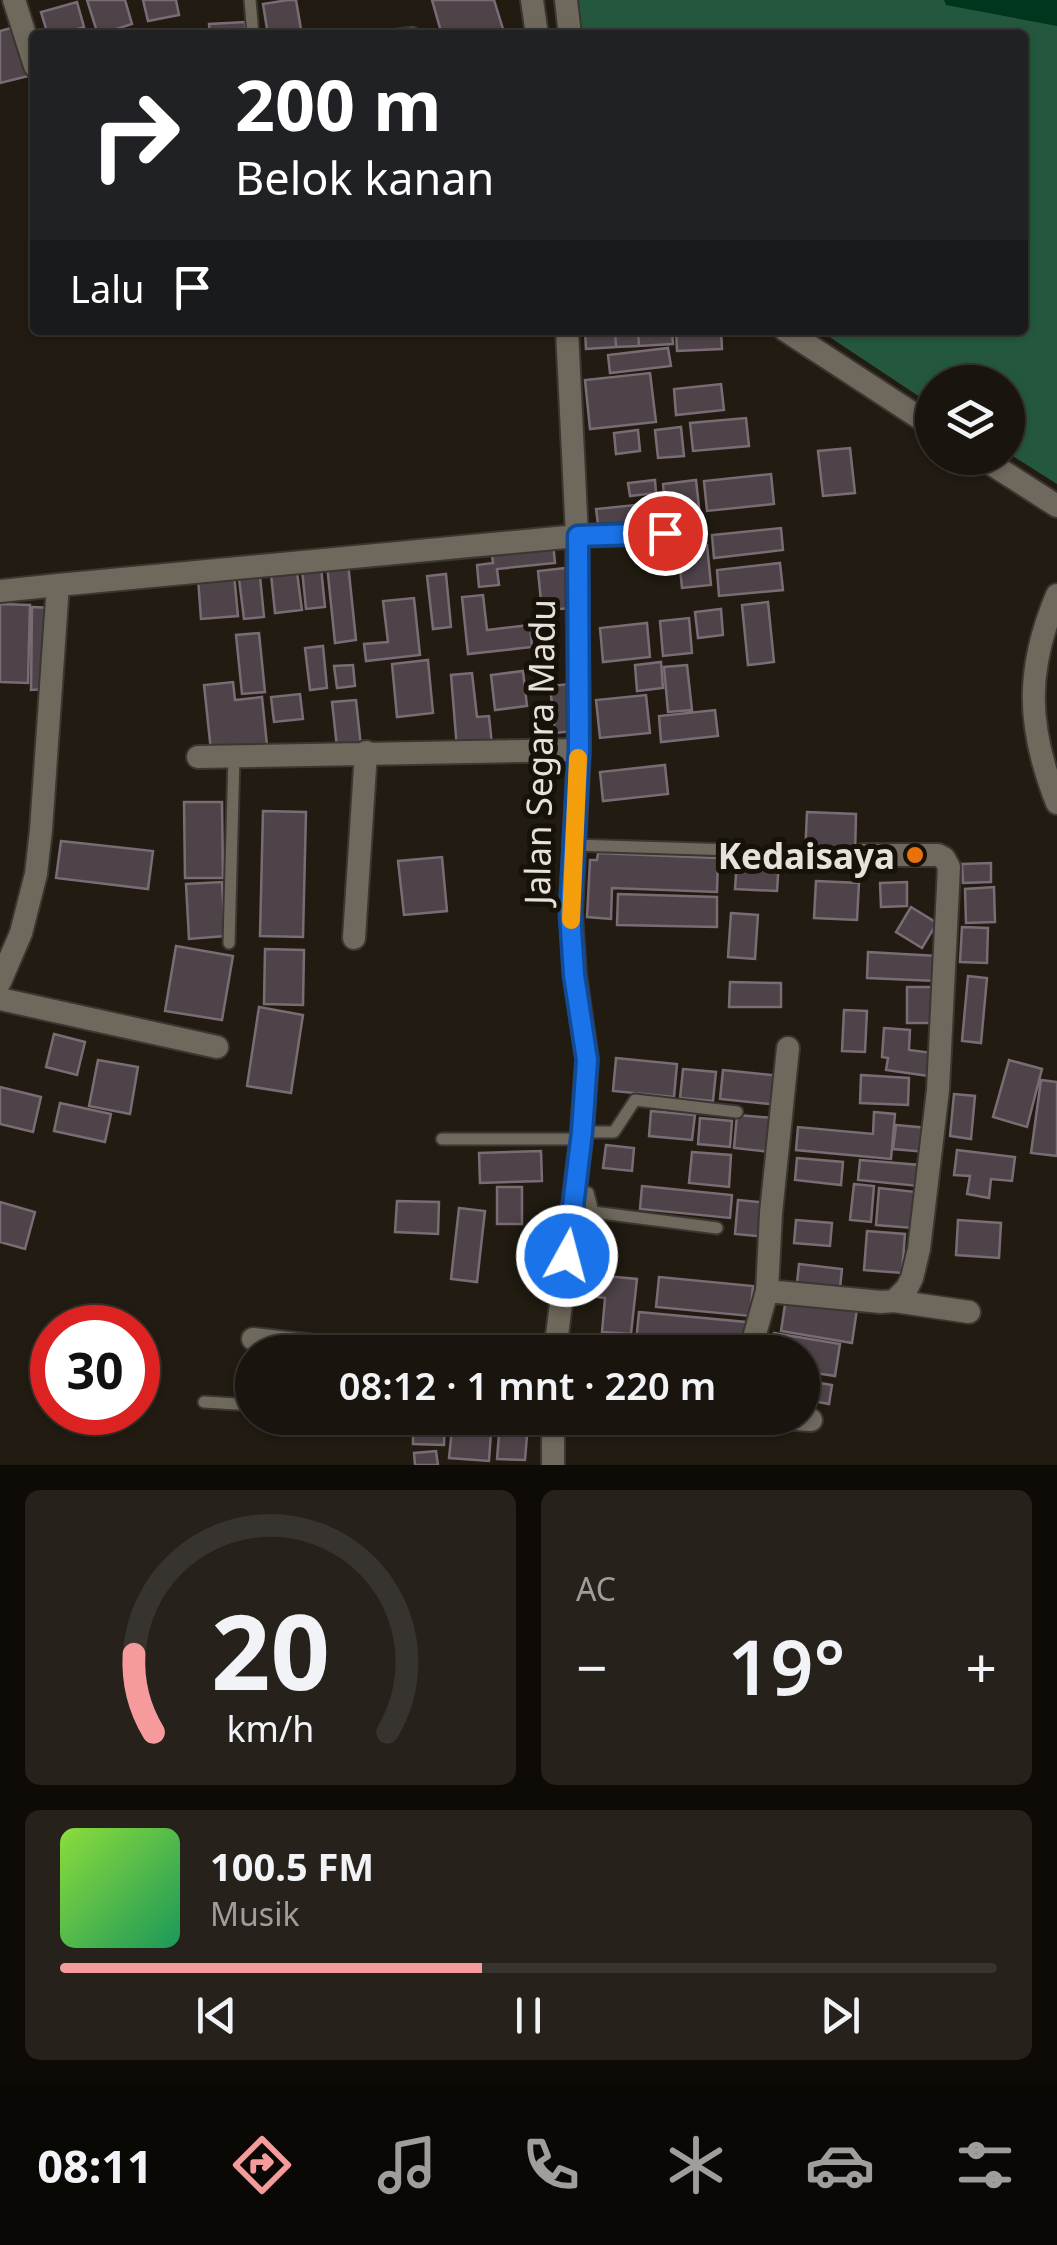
<!DOCTYPE html>
<html lang="id">
<head>
<meta charset="utf-8">
<style>
	:root { --surface:#19140d; --page:#26211b; --text:#f1f3f6; --muted:#9f9e9d; --line:#37332e; --accent:#f59b9b }
	body { margin:0; font-family:"Noto Sans",sans-serif; background:var(--page); color:var(--text); height:100vh; display:flex; flex-direction:column; font-size:38px; white-space:nowrap }
	* { box-sizing:border-box; margin:0 }
	p { font-size:32px; color:var(--muted) }
	.icon { flex:none; width:55px; height:55px; fill:none; stroke:currentColor; stroke-width:2; stroke-linecap:round; stroke-linejoin:round }
	.map { position:relative; height:1465px; overflow:hidden }
	.side { display:flex; flex-direction:column; gap:25px; padding:25px; background:#0e0b07; flex:1 }
	.side>* { flex:none }
	.banner { position:absolute; left:30px; top:30px; width:998px; height:305px; border-radius:10px; box-shadow:0 2px 8px #0004,0 0 0 2px var(--line); background:#202124; color:#fff; overflow:hidden }
	.buttons { position:absolute; left:915px; top:365px; display:grid; gap:20px }
	.buttons a { display:grid; place-items:center; width:110px; height:110px; border-radius:50%; background:var(--surface); box-shadow:0 2px 8px #0004,0 0 0 2px var(--line); font-size:50px }
	.speed { position:absolute; left:30px; top:1305px; display:flex; gap:20px; font-size:50px; font-weight:700; text-align:center }
	.speed>* { display:grid; place-content:center; width:130px; height:130px; border-radius:50%; background:var(--surface); box-shadow:0 2px 8px #0004,0 0 0 2px var(--line); line-height:1 }
	.speed .limit { border:15px solid #d22; background:#fff; color:#111 }
	.pin { position:absolute; display:grid; place-items:center; width:85px; height:85px; color:#fff; margin:-42px; border:5px solid #fff; border-radius:50%; box-shadow:0 2px 10px #0007 }
	.me { position:absolute; width:110px; margin:-55px; rotate:7deg; stroke-linejoin:round; filter:drop-shadow(0 0 8px #0008) }
	.turn { display:flex; align-items:center; gap:35px; height:210px; padding:0 40px; font-size:45px }
	.turn .icon { width:130px; height:130px; stroke-width:2.5 }
	.turn b { display:block; font-size:70px; line-height:85px }
	.then { display:flex; align-items:center; height:95px; padding:0 40px; background:#0003; gap:20px; font-size:38px }
	.big { font-size:75px; font-weight:600; line-height:1.1 }
	.side .card { flex:1; display:flex; flex-direction:column; justify-content:center; gap:15px; min-width:0; padding:0 35px; border-radius:15px; background:var(--page) }
	.side .dial { align-items:center; gap:0 }
	.dial svg { height:260px; overflow:visible; fill:none; stroke:var(--line); stroke-width:7; stroke-linecap:round; text-anchor:middle }
	.dial text { fill:var(--text); stroke:none }
	.song { display:flex; align-items:center; gap:30px }
	.cover { width:120px; height:120px; border-radius:15px; background:linear-gradient(135deg,hsl(90 70% 55%),hsl(150 70% 35%)) }
	.played { height:10px; border-radius:5px; background:linear-gradient(90deg,var(--accent) 45%,var(--line) 45%) }
	.keys { display:flex; justify-content:space-around; direction:ltr }
	.heat { display:flex; justify-content:space-between; align-items:center; font-size:55px; direction:ltr }
	.side .tiles { flex:1; display:grid; gap:25px; grid-template-columns:1fr 1fr }
	.card:last-child { grid-column:span 2 }
	.trip { position:absolute; left:235px; top:1335px; width:585px; height:100px; border-radius:50px; background:var(--surface); box-shadow:0 2px 8px #0004,0 0 0 2px var(--line); font-weight:600; line-height:100px; text-align:center }
	.tabs { display:flex; height:160px; justify-content:space-around; align-items:center; background:#0a0805; color:var(--muted) }
	.tabs .icon { width:70px; height:70px }
	.tabs .current { color:var(--accent) }
	.tabs b { font-size:45px; color:var(--text) }
	.map>svg:first-child { display:block }
	.green { fill:#00351e }
	.forest { fill:#24583e }
	.building { fill:#4f434a; stroke:#7a6c74; stroke-width:2.5 }
	.lines { fill:none; stroke-linecap:round; stroke-linejoin:round }
	.service-casing { stroke:#3a3631; stroke-width:15 }
	.minor-casing { stroke:#3a3631; stroke-width:26 }
	.service { stroke:#6f685c; stroke-width:11 }
	.minor { stroke:#6f685c; stroke-width:22 }
	.route-casing { stroke:#114b97; stroke-width:25 }
	.route { stroke:#1a73e8; stroke-width:18 }
	.slow { stroke:#f59e0b; stroke-width:18 }
	.food-dot { fill:#e8710a; stroke:#171208; stroke-width:4 }
	.labels { text-anchor:middle; dominant-baseline:central; stroke-width:10; stroke-linejoin:round; paint-order:stroke }
	.street-label { font-size:35px; fill:#e6e2db; stroke:#171208 }
	.poi-label { font-size:35px; font-weight:bold; fill:#e6e2db; stroke:#171208; text-anchor:end }
</style>
</head>
<body>
<div class="map">
<svg width="1057" height="1465" viewBox="0 0 1057 1465">
	<rect width="100%" height="100%" fill="#211b11"/>
	<!-- green -->
	<path class="green" d="M944,0H1057V26L946,5Z"/>
	<!-- forest -->
	<path class="forest" d="M573,0H944L946,5L1057,26V484L1008,453V382H932V405L819,330H1022V35H579Z"/>
	<!-- building -->
	<path class="building" d="M87,0H125L132,24L98,35Z
		M143,0H176L179,15L148,21Z
		M288,0H296L302,35H268L263,4Z
		M432,0H494L503,29L483,35H442Z
		M77,2L84,27L58,35H48L41,12Z
		M245,22L246,35H210L209,24Z
		M18,26L32,75L0,83V31Z
		M585,330H615L616,347L586,349Z
		M615,330H638L639,346L616,347Z
		M638,330H672L673,344L639,346Z
		M676,330H721L722,349L677,351Z
		M668,348L671,366L610,373L608,355Z
		M650,373L656,422L590,429L585,380Z
		M721,384L724,410L676,415L674,389Z
		M746,418L749,446L693,451L690,423Z
		M681,427L684,456L658,458L655,430Z
		M638,430L640,451L616,454L614,433Z
		M850,448L855,493L823,496L818,451Z
		M771,474L774,504L707,511L704,481Z
		M655,480L656,493L630,496L628,483Z
		M696,480L700,516L666,519L663,484Z
		M635,505L638,528L599,532L596,509Z
		M781,528L783,550L714,558L712,535Z
		M553,542L555,563L497,569L499,585L479,587L477,565L493,563L491,548Z
		M707,545L711,585L682,588L678,548Z
		M348,563L356,640L335,643L327,565Z
		M780,563L783,590L719,596L717,570Z
		M321,567L325,607L306,609L302,569Z
		M566,568L570,608L542,611L538,571Z
		M297,572L302,610L275,613L271,574Z
		M234,574L238,616L201,619L198,578Z
		M446,574L451,627L433,629L427,576Z
		M260,576L264,617L244,619L239,579Z
		M483,595L487,630L530,625L532,647L468,654L462,597Z
		M414,598L420,655L366,661L364,644L388,642L383,601Z
		M768,602L774,662L748,665L742,605Z
		M0,604L30,605L28,683L0,682Z
		M32,607L53,608L48,689L31,690Z
		M721,609L723,635L698,638L695,612Z
		M689,618L692,653L663,656L660,621Z
		M647,623L650,657L603,662L600,628Z
		M259,633L265,692L242,694L236,635Z
		M323,646L327,688L310,690L305,648Z
		M428,660L433,713L397,717L392,664Z
		M661,662L663,688L637,691L635,665Z
		M353,665L355,686L337,688L334,666Z
		M687,665L692,710L668,712L664,667Z
		M523,671L527,706L495,710L491,675Z
		M472,673L477,717L489,716L492,745L457,749L451,675Z
		M233,682L235,700L262,697L267,745L211,751L204,685Z
		M569,684L574,731L555,733L550,686Z
		M300,694L303,719L274,722L271,697Z
		M646,695L650,733L600,738L596,700Z
		M356,700L361,746L337,748L332,702Z
		M715,710L718,736L661,742L659,716Z
		M665,765L668,794L603,801L600,772Z
		M184,802H222L223,878H185Z
		M263,811L306,812L303,937L260,936Z
		M807,812L856,814L855,858L805,856Z
		M61,841L153,851L148,889L56,878Z
		M598,853L718,858L717,892L612,888L611,919L587,917L590,860H597Z
		M442,857L447,911L404,915L398,861Z
		M737,859L779,861L777,891L735,889Z
		M991,863V882L963,883L962,864Z
		M816,881L859,883L857,920L814,918Z
		M222,882L225,936L189,939L186,884Z
		M907,882V906L881,907L880,883Z
		M994,887L995,922L966,923L965,889Z
		M618,894L717,897V927L617,925Z
		M911,907L937,923L922,948L896,932Z
		M731,913L758,915L755,959L728,957Z
		M962,927L988,928L987,963L960,962Z
		M176,946L233,956L222,1020L165,1011Z
		M265,949L304,950L303,1005L264,1004Z
		M868,952L937,956L936,981L867,978Z
		M968,976L987,978L981,1043L962,1041Z
		M730,982L781,983V1007H729Z
		M907,987H937V1023H907Z
		M259,1007L303,1015L291,1093L247,1086Z
		M844,1010L867,1011L865,1052L842,1051Z
		M884,1028L910,1030L909,1050L933,1053L929,1076L886,1070L888,1058L882,1057Z
		M54,1034L85,1042L77,1075L46,1067Z
		M616,1058L677,1064L674,1097L613,1091Z
		M98,1060L138,1067L130,1114L89,1106Z
		M1009,1060L1042,1069L1027,1127L993,1117Z
		M683,1069L716,1072L713,1101L680,1098Z
		M723,1070L782,1076L779,1105L720,1099Z
		M861,1075L909,1078L908,1105L860,1103Z
		M1041,1080L1057,1082V1156L1031,1153Z
		M0,1087L41,1097L33,1132L0,1124Z
		M954,1094L975,1096L971,1139L950,1136Z
		M60,1103L111,1114L105,1142L54,1131Z
		M651,1111L695,1115L692,1140L649,1136Z
		M874,1112L895,1114L891,1159L796,1150L798,1127L873,1134Z
		M737,1115L773,1118L770,1152L734,1148Z
		M700,1118L732,1121L730,1147L698,1144Z
		M896,1125L928,1128L926,1152L893,1149Z
		M606,1145L634,1148L632,1171L603,1168Z
		M957,1150L1015,1157L1012,1181L991,1179L989,1198L967,1194L970,1176L954,1175Z
		M541,1151L542,1181L480,1183L479,1153Z
		M692,1152L731,1155L729,1187L689,1183Z
		M797,1158L843,1162L841,1185L795,1180Z
		M860,1160L920,1165L918,1186L858,1180Z
		M854,1184L874,1186L871,1222L850,1220Z
		M642,1186L732,1195L730,1218L640,1209Z
		M497,1187H522V1224H497Z
		M879,1188L916,1192L913,1228L876,1225Z
		M738,1200L769,1203L766,1237L735,1234Z
		M397,1201L439,1202L438,1234L395,1232Z
		M0,1202L35,1212L25,1249L0,1242Z
		M459,1208L485,1211L477,1282L451,1279Z
		M796,1220L832,1223L830,1246L794,1243Z
		M958,1220L1001,1223L999,1258L956,1255Z
		M528,1231L552,1235L547,1272L523,1269Z
		M867,1231L905,1234L902,1273L864,1270Z
		M799,1264L842,1269L840,1288L797,1283Z
		M583,1274L637,1279L631,1334L602,1332L605,1298L582,1295Z
		M659,1277L753,1286L750,1316L656,1307Z
		M786,1298L857,1309L852,1343L781,1331Z
		M639,1312L746,1322L743,1352H635Z
		M774,1333L840,1344L835,1376L802,1371V1352H771Z
		M802,1380L832,1385L829,1404L802,1399Z
		M413,1418H445L444,1445L413,1444Z
		M453,1418H492L489,1461L449,1458Z
		M499,1434L527,1436L525,1460L497,1459Z
		M436,1451L438,1465H415L414,1453Z"/>
	<g class="lines">
		<defs>
			<path id="service" d="M250,0L253,35
				M397,35L413,33
				M573,845L734,850
				M229,943L234,756
				M582,1132H614L635,1100L737,1112
				M442,1139H582
				M575,1191L588,1193L593,1212L717,1228
				M204,1402L252,1405"/>
			<path id="minor" d="M14,0L35,66
				M532,0L537,35
				M566,0L570,35
				M785,330L932,426
				M982,458L1057,506
				M0,591L58,585
				M1057,595C1025,671 1027,727 1057,803
				M198,757L579,750
				M354,938L366,752
				M0,982L21,933L36,874L41,830L58,585L577,536L665,533
				M0,999L217,1047
				M767,1291L881,1302L894,1301L907,1288L912,1278L919,1249L938,1090L949,867L944,858L938,855H863
				M894,1301L969,1312
				M253,1339L367,1352
				M555,1352L582,1132L587,1059L575,975L571,913L579,750L577,536L567,330
				M750,1352L767,1291L771,1213L788,1048
				M553,1418V1465
				M781,1418L811,1420"/>
		</defs>
		<!-- service casing -->
		<use href="#service" class="service-casing"/>
		<!-- minor casing -->
		<use href="#minor" class="minor-casing"/>
		<!-- service -->
		<use href="#service" class="service"/>
		<!-- minor -->
		<use href="#minor" class="minor"/>
	</g>
	<g class="lines">
		<defs>
			<path id="route" d="M567,1256L582,1132L587,1060L574,975L570,913L579,750L578,536L665,533"/>
		</defs>
		<!-- route casing -->
		<use href="#route" class="route-casing"/>
		<!-- route -->
		<use href="#route" class="route"/>
		<!-- slow -->
		<path class="slow" d="M571,920L578,758"/>
	</g>
	<!-- markers -->
	<circle class="food-dot" cx="915" cy="855" r="10"/>
	<g class="labels">
		<!-- street labels -->
		<g class="street-label">
			<text transform="translate(539 752) rotate(-89)">Jalan Segara Madu</text>
		</g>
		<!-- poi labels -->
		<g class="poi-label">
			<text x="895" y="855">Kedaisaya</text>
		</g>
	</g>
</svg>
<div class="buttons">
<a><svg class="icon" aria-label="layers" viewBox="0 0 24 24"><path d="M12 4l9 5-9 5-9-5zM3 14l9 5 9-5"/></svg></a>
</div>
<div class="speed"><div class="limit">30</div></div>
<div class="pin" style="left:665px;top:533px;background:#d93025"><svg class="icon" aria-label="arrive" viewBox="0 0 24 24"><path d="M6 21V4h12l-3 4 3 4H6"/></svg></div>
<svg class="me" style="left:567px;top:1256px" viewBox="-20 -20 40 40"><circle r="17" fill="#1a73e8" stroke="#fff" stroke-width="3"/><path d="M0-11L8 9 0 5-8 9z" fill="#fff"/></svg>
<div class="trip">08:12 · 1 mnt · 220 m</div>
<div class="banner">
<div class="turn"><svg class="icon" aria-label="right" viewBox="0 0 24 24"><path d="M7 20v-9h11M14 6l5 5-5 5"/></svg><div><b>200 m</b>Belok kanan</div></div>
<div class="then">Lalu<svg class="icon" aria-label="arrive" viewBox="0 0 24 24"><path d="M6 21V4h12l-3 4 3 4H6"/></svg></div>
</div>
</div>
<section class="side">
<div class="tiles">
<div class="card dial"><svg viewBox="0 0 100 80">
<path d="M14 69A42 42 0 1 1 86 69"/>
<path d="M14 69A42 42 0 0 1 8 45" stroke="#f59b9b"/>
<text x="50" y="56" font-size="32" font-weight="700">20</text>
<text x="50" y="72" font-size="11">km/h</text>
</svg></div>
<div class="card"><p>AC</p>
<div class="heat"><a>−</a><b class="big">19°</b><a>+</a></div>
</div>
<div class="card">
<div class="song"><i class="cover"></i><div><b>100.5 FM</b><p>Musik</p></div></div>
<div class="played"></div>
<div class="keys"><svg class="icon" aria-label="previous" viewBox="0 0 24 24"><path d="M18 5L8 12l10 7zM5 5v14"/></svg><svg class="icon" aria-label="pause" viewBox="0 0 24 24"><path d="M8 5v14M16 5v14"/></svg><svg class="icon" aria-label="next" viewBox="0 0 24 24"><path d="M6 5l10 7-10 7zM19 5v14"/></svg></div>
</div>
</div>
</section>
<nav class="tabs">
<b>08:11</b>
<svg class="icon current" aria-label="directions" viewBox="0 0 24 24"><path d="M12 3l9 9-9 9-9-9zM9 14v-3h6M13 9l2 2-2 2"/></svg>
<svg class="icon" aria-label="music" viewBox="0 0 24 24"><path d="M9 18V5l10-2v13"/><circle cx="6" cy="18" r="3"/><circle cx="16" cy="16" r="3"/></svg>
<svg class="icon" aria-label="phone" viewBox="0 0 24 24"><path d="M5 4h4l2 5-3 2q2 4 5 5l2-3 5 2v4C11 20 4 13 5 4z"/></svg>
<svg class="icon" aria-label="climate" viewBox="0 0 24 24"><path d="M12 3v18M4 7l16 10M4 17L20 7"/></svg>
<svg class="icon" aria-label="car" viewBox="0 0 24 24"><path d="M5 17H2v-5l4-1 3-4h7l3 4 3 1v5h-3M9 17h6M6 11h13"/><circle cx="7" cy="17" r="2"/><circle cx="17" cy="17" r="2"/></svg>
<svg class="icon" aria-label="filters" viewBox="0 0 24 24"><path d="M4 7h16M4 17h16"/><circle cx="9" cy="7" r="2"/><circle cx="15" cy="17" r="2"/></svg>
</nav>
</body>
</html>
